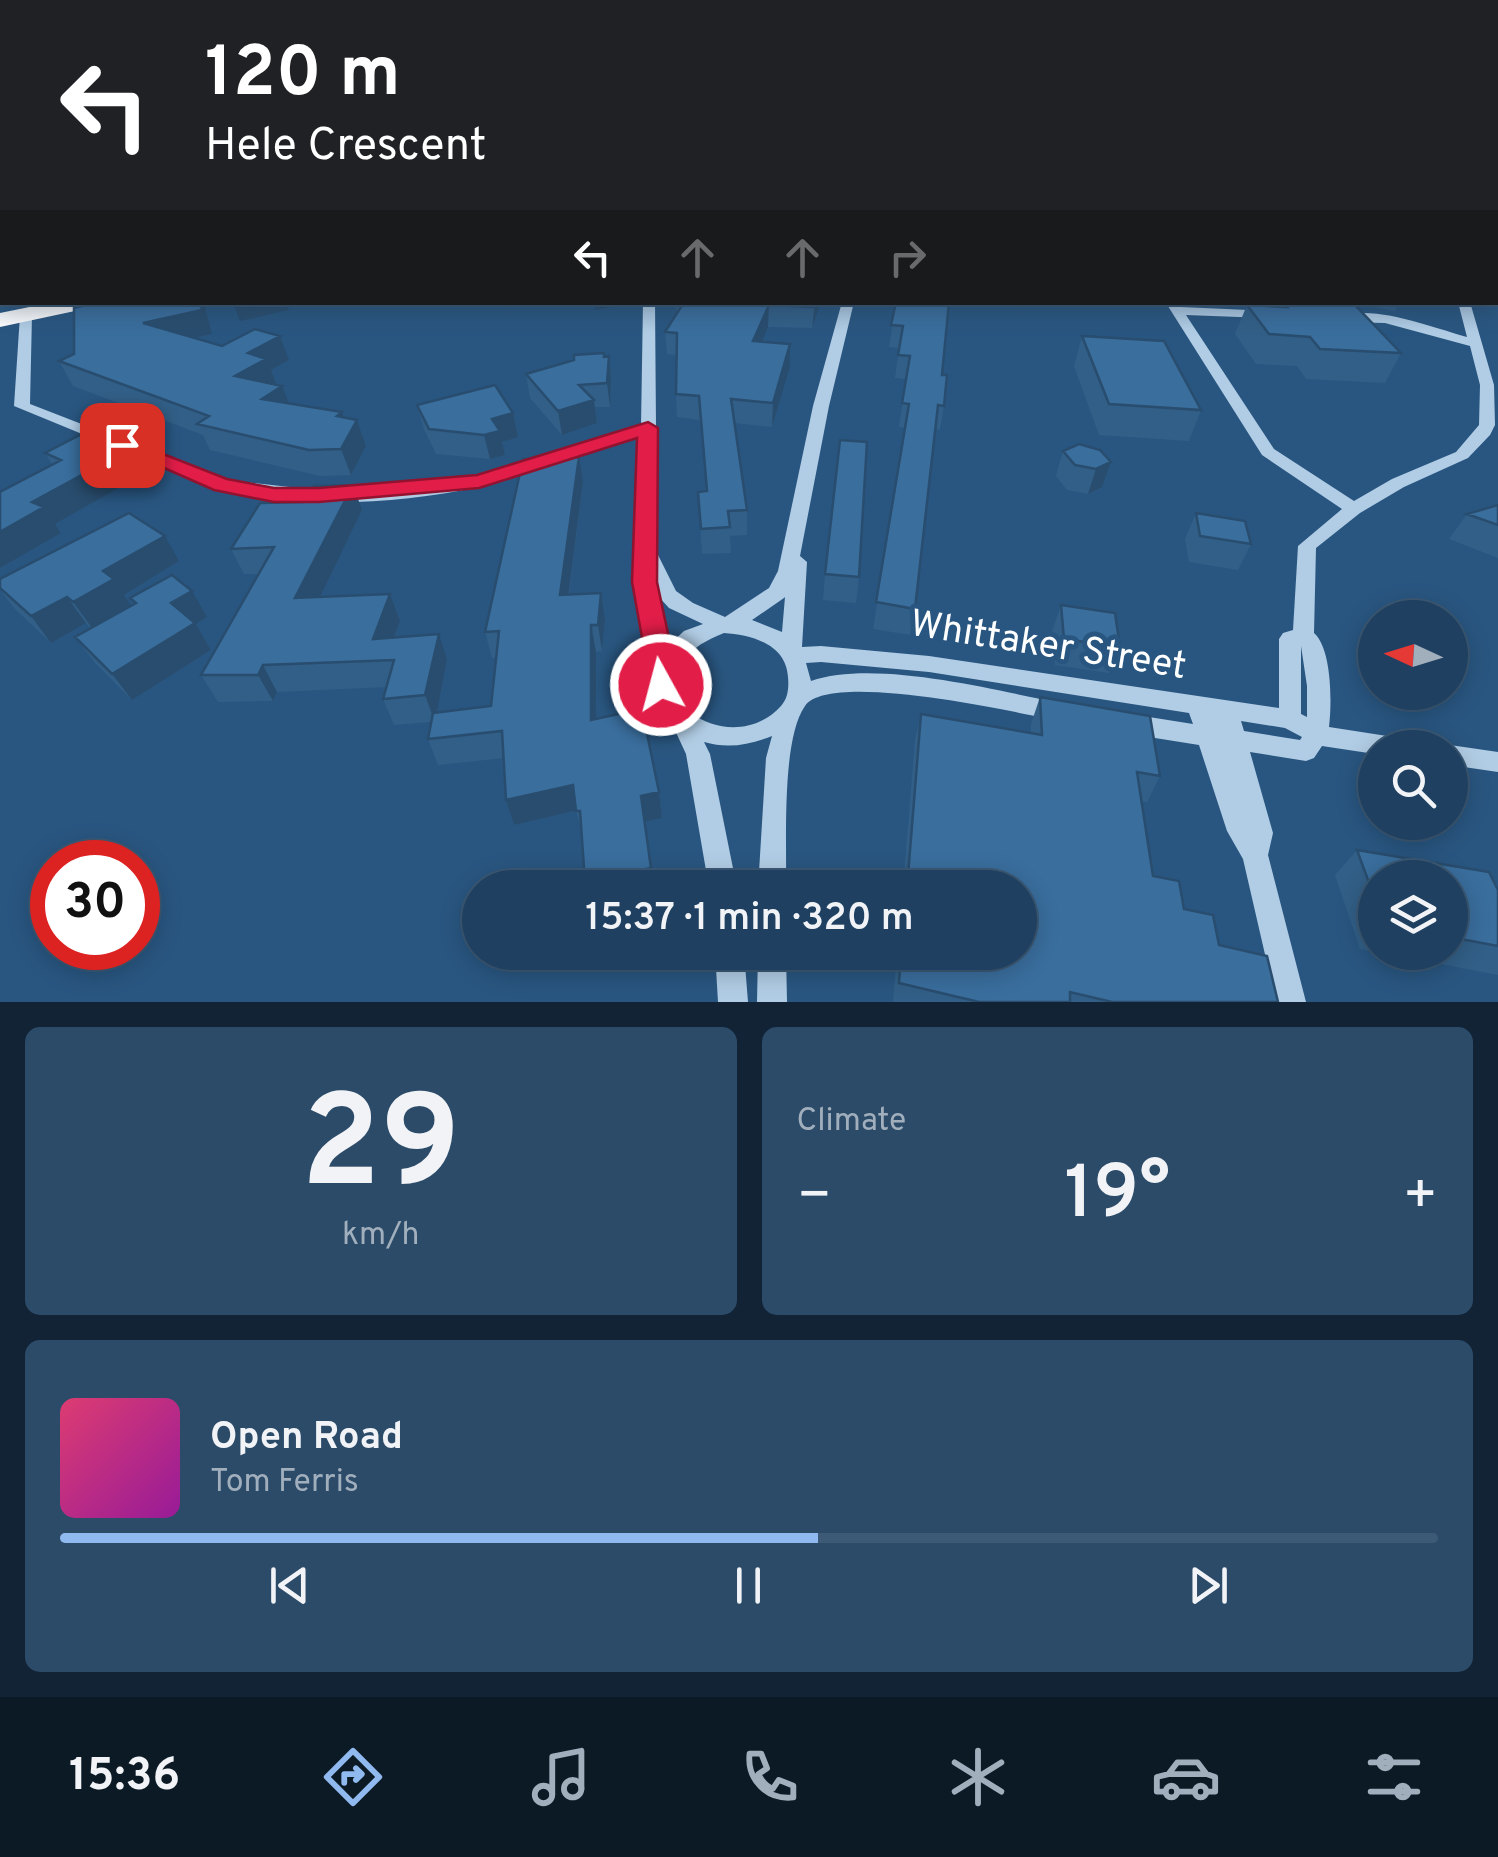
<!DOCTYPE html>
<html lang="en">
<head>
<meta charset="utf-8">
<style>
	:root { --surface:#1f4060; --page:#2c4b69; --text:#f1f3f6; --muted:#a1afbd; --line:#3c5975; --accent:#90b9f0 }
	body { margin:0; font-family:Overpass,sans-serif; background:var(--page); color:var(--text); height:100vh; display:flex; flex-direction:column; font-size:38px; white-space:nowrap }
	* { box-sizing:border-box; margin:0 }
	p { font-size:32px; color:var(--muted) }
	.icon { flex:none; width:55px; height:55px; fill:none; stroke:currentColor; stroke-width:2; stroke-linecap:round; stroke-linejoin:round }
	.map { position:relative; height:1002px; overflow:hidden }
	.drawer { display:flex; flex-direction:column; gap:25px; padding:25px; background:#112335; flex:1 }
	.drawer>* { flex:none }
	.banner { position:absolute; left:0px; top:0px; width:1500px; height:305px; box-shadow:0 5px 25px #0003,0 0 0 2px var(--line); background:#202124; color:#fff; overflow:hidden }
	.needle { width:65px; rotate:274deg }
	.tools { position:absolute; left:1358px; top:600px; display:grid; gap:20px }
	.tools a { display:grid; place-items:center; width:110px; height:110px; border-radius:50%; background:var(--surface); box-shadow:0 5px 25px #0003,0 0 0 2px var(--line); font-size:50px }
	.speed { position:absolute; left:30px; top:840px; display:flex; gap:20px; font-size:50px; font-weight:700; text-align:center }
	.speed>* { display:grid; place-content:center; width:130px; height:130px; border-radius:50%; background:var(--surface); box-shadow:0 5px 25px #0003,0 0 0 2px var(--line); line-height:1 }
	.speed .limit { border:15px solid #d22; background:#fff; color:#111 }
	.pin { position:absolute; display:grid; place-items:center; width:85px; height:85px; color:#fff; margin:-42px; border-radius:20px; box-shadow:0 5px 15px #0006 }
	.me { position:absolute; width:110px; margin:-55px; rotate:353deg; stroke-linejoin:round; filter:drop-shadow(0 0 8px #0008) }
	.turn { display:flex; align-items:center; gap:35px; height:210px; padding:0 40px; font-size:45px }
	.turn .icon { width:130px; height:130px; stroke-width:2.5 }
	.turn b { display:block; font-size:70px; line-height:85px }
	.lanes { display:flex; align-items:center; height:95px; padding:0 40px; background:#0003; justify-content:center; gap:50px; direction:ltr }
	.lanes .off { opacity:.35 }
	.big { font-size:75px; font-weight:600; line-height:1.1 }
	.drawer .tile { flex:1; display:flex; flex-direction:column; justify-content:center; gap:15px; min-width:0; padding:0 35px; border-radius:15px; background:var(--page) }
	.drawer .dial { align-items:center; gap:0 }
	.dial b { font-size:130px; line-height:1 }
	.song { display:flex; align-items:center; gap:30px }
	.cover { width:120px; height:120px; border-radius:15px; background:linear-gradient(135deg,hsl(340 70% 55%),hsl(300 70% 35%)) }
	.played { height:10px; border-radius:5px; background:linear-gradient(90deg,var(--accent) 55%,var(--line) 55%) }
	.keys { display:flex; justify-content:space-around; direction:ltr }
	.heat { display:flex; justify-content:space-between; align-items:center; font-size:55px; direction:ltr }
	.drawer .tiles { flex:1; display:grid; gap:25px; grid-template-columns:1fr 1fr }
	.tile:last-child { grid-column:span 2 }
	.trip { position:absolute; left:462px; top:870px; width:575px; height:100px; border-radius:50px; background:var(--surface); box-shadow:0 5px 25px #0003,0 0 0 2px var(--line); font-weight:600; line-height:100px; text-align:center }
	.menu { display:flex; height:160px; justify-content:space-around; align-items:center; background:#0c1a26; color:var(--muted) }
	.menu .icon { width:70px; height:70px }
	.menu .current { color:var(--accent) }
	.menu b { font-size:45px; color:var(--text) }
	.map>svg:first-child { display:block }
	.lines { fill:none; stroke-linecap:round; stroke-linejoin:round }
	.river { fill:#1d4062; fill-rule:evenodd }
	.minor { fill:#b1cde5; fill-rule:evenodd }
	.highway { fill:#fff; fill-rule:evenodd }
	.wall { fill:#325f87 }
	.shaded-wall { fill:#294d6e }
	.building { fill:#3a6e9d; stroke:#294d6e; stroke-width:2.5 }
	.route { fill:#e11d48; stroke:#92132f; stroke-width:2.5 }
	.labels { text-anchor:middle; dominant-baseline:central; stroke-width:10; stroke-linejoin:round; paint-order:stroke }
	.near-street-label { font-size:38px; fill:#fff; stroke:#295680 }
</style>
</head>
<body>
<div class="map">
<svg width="1498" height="1002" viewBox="0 0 1498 1002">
	<rect width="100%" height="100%" fill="#295680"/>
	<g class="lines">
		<!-- river -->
		<path class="river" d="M0,210L2,211V224H0Z"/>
		<!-- minor -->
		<path class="minor" d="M643,302H655L657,553L676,591L693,603L725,617L769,588L778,571L813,406L842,302H854L829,406L800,556L807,562L802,647L821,646L929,656L1279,708V639L1283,633L1293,630L1298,546L1342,509L1262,455L1166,303L1178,302L1181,307L1271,311V317L1266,318L1186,315L1274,449L1354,501L1392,479L1456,452L1479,425L1480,385L1470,346L1385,323L1347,322L1341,318C1368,302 1437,329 1467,337L1458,302H1470L1494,385L1495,425L1490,435L1468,458L1404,487L1360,513L1316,548L1314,633C1332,649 1332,703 1329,727L1400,738L1408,741L1412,748H1375V754L1322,746L1314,758L1306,761L1250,752L1273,833L1268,855L1306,1002H1276L1243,859L1227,831L1199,745L1130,734L1122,731L1118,724L1122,717L1130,714L1193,724L1189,713L929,672L821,662L806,663L811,681C875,659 993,690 1060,703L1068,705L1071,712L1068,719L1060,721C1018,713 830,670 805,706C781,740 787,843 786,888H758L766,758L772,736C749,745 728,749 704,742L710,754L737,888H709L686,754L673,726L667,720L653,695V674L635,582L640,538L641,436C587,454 533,474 478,487C395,505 299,509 216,489L14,406L20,315L26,311L32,315L30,404L226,480L316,490L386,489L452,481L517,466L641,426ZM658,596L669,608L703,624L684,631L668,646ZM785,597L782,632L752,620L784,598ZM724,633C752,635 786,644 788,677C789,688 788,698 781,706C725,768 607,679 724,633ZM1301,646L1307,686V717L1301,714ZM1241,721L1285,728L1302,737L1300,740L1244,731Z
			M1450,745L1498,752V772L1450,765V748H1442Z
			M715,952H744L748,1002H718Z
			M758,952H786L787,1002H757Z"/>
		<!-- highway -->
		<path class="highway" d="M54,302H99L89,308L0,327V313Z"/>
	</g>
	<!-- wall -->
	<path class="wall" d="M200,302H204L212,334L194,338L222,346L289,360L271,370L276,383L275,384L289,403L342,412L344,417L357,420L366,446L351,475L320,476L210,450L203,435L73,386L59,361Z
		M676,302H820L812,328L768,327L762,342L790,344V367L772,427L734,423L747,510V535L730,536L731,553L702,554L698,492L706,491L700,420L677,417L676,394L677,355L667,354L665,332L677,314Z
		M896,302L942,375L944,406L940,430L936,429L915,609L910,635L873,629L905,428L899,427L906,379L895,378L899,348L889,347Z
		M1273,302H1400L1395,311L1352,303L1401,353L1385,383L1306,379L1297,366L1256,364L1235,334L1247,305L1271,306Z
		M1082,336L1201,410L1189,441L1099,435L1074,366Z
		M609,356L611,379L610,407H595L597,423L562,435L530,398L526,374Z
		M417,405L513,413L518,437L502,442L505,455L490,459L436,454L424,429Z
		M1063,451L1111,462L1102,487L1088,494L1067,490L1056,476Z
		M45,453L136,478L55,524L61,533L0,568V492L52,464Z
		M583,481L569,595L601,593L605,619L602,651L596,652V719L659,792L662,818L644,822L653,888H586L582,833L576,811L514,825L506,800L504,758L438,765L428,739L431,722L394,725L383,699L386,687L277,692L273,701L218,702L201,675L259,574H244L231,549L362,510L320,597L390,594L400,621L394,637L447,660L437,712L491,706L496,658H492L485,632Z
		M1498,505V558L1449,539L1467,514Z
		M1196,513L1251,544L1238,570L1189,562L1185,539Z
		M179,561L124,595L131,605L134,604L130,598L207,617L196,624L211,650L132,700L95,663L75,637L91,628L86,623L51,643L14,608L0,590V579Z
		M825,574L859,577L856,603L823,600Z
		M1061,605L1120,647L1109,673L1055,665L1052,631Z
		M1040,697L1160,776L1147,802L1142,801L1153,876L1219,945L1278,1002H893L897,952H1020V888H903L915,740L921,714L1031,734V724Z
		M1357,850L1498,890V975L1379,952H1450V878H1375V952L1360,949L1335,875Z"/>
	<!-- shaded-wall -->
	<path class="shaded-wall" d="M200,302H204L212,334L155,347L143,323Z
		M232,302H286L289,310L240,321Z
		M594,302H616L617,306L595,310Z
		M815,302H820V304L812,328Z
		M769,305L768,327L753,364V341Z
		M280,336L289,360L271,370L276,383L246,401L235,376L248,353Z
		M790,344V367L772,427L773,403Z
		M609,356L611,379L610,407L607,383Z
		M282,386L292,411L262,399Z
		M594,400L597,423L562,435L558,411Z
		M342,412L349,433L357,420L366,446L351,475L341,449L337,416Z
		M513,413L518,437L502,442L505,455L490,459L484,435L492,419Z
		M122,453L136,478L55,524L61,533L0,568V532L32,502Z
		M579,457L583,481L565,621L560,595Z
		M1111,462L1102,487L1088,494L1096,469Z
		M353,485L362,510L307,624L295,598Z
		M165,536L179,561L124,595L131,605L92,628L73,602L103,571Z
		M192,591L207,617L196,624L211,650L132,700L112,674L171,603Z
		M601,593L605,619L602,651L598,625Z
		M390,594L400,621L385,661L373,639Z
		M67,597L86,623L51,643L31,616Z
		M591,625L596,652V746L591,720Z
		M439,634L447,660L435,722L425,695Z
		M263,665L277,692L273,701L258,675Z
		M573,785L579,810L514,825L506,800Z
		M659,792L662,818L644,822L653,888H586L585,882L641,796Z"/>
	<!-- building -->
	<path class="building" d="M97,302H200L202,310L143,323L222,346L255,329L280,336L248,353L266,359L235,376L282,386L262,399L342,412L337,416L357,420L341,449L309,450L197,424L209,416L59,361L74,354V308Z
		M684,302H815L813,307L769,305L753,341L790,344L773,403L731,399L747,510L728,511L730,527L701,529L698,492L707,491L699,396L676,394L677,333L665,332Z
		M896,302H949L942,375H947L944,406L938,405L915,609L876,602L909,404L902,403L910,356L898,355L903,326L891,325Z
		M1283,302H1352L1401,353L1320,349L1310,337L1269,334L1247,305L1287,307Z
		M1082,336L1164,341L1201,410L1109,404Z
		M604,353V357L609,356L607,383L579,385L594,400L558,411L526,374L574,360V355Z
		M495,385L513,413L492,419L500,431L484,435L429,429L417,405Z
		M80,435L122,453L32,502L44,507L0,532V492L61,460L45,453Z
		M840,440L867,442L859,577L825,574Z
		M1079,444L1100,450L1111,462L1096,469L1075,465L1063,451Z
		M579,457L560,595L601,593L598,625H591V720L642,709L659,792L641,796L651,868L585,882L580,811H576L573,785L506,800L502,731L428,739L433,713L491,706L499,631L485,632L523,459Z
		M353,485L295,598L390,594L373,639L439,634L425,695L383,699L394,660L263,665L258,675H201L274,547L231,549L260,503L304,502L314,486Z
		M1498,505V525L1467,514Z
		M129,513L165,536L103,571L114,579L73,602L67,597L31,616L0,588V579Z
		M1196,513L1245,521L1251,544L1200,536Z
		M172,575L192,591L171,603L195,623L112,674L75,637L136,603L130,598Z
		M1061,605L1115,613L1120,647L1064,639Z
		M1040,697L1150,716L1160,776L1137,772L1153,876L1179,881L1184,909L1213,915L1219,945L1267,956L1278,1002H1112L1070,992V1002H979L899,983L901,952H1020V888H907L921,714L1042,735Z
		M1357,850L1489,872L1498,890V946L1450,937V878H1375V899Z"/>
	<!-- sky -->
	<linearGradient id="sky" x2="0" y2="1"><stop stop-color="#172f46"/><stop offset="0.57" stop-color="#436891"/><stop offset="1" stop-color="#436891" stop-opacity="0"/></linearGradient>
	<rect width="1498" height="331" fill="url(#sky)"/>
	<!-- route -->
	<path class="route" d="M648,422L658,428L657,582L676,671L671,693L661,696L651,693L646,685L648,671L632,582L637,438L479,488L319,502H274L214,490L112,445L122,439L130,441L227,479L274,488H319L477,475Z"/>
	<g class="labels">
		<!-- near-street labels -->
		<g class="near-street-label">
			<text transform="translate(1048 647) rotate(9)">Whittaker Street</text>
		</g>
	</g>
</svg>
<div class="tools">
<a><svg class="needle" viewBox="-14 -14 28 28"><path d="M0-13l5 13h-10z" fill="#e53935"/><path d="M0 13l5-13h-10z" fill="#a1afbd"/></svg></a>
<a><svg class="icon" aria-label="search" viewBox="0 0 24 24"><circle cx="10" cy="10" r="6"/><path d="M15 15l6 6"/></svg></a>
<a><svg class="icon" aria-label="layers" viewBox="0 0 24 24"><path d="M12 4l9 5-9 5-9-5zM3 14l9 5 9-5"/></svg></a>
</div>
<div class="speed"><div class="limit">30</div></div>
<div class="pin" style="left:122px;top:445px;background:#d93025"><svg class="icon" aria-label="arrive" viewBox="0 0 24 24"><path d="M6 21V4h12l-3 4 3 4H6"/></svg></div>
<svg class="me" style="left:661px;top:685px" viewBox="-20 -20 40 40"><circle r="17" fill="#e11d48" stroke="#fff" stroke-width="3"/><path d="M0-11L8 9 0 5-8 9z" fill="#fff"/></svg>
<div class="trip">15:37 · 1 min · 320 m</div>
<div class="banner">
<div class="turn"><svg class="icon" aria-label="left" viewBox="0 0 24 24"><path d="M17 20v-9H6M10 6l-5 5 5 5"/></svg><div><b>120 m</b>Hele Crescent</div></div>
<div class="lanes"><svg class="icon" aria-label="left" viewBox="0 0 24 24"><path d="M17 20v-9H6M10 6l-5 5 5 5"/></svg><svg class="icon off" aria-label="ahead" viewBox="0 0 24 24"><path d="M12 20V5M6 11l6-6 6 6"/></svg><svg class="icon off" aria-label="ahead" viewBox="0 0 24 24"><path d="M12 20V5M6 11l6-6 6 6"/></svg><svg class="icon off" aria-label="right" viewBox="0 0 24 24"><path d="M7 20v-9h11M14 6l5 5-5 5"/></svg></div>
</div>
</div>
<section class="drawer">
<div class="tiles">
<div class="tile dial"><b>29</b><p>km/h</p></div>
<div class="tile"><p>Climate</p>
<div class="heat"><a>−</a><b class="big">19°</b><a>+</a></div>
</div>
<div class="tile">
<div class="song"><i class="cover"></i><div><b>Open Road</b><p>Tom Ferris</p></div></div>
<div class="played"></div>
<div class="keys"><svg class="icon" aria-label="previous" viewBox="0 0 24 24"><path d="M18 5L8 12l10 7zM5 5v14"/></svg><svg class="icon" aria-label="pause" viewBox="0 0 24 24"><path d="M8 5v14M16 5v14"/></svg><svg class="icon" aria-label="next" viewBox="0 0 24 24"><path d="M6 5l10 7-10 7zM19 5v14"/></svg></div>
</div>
</div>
</section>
<nav class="menu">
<b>15:36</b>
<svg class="icon current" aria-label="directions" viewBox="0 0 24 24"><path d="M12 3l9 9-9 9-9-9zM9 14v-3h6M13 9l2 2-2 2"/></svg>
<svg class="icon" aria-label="music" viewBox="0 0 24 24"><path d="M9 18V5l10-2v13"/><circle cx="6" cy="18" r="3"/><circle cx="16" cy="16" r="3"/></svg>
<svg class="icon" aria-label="phone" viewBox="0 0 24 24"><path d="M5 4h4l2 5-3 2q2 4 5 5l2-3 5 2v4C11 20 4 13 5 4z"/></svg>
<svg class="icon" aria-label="climate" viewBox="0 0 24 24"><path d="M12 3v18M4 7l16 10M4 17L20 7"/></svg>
<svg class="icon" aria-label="car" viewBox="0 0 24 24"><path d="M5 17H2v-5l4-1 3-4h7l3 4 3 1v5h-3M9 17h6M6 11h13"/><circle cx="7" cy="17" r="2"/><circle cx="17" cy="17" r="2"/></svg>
<svg class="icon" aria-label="filters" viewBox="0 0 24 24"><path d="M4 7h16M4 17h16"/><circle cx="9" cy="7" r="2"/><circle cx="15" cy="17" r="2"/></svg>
</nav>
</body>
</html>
